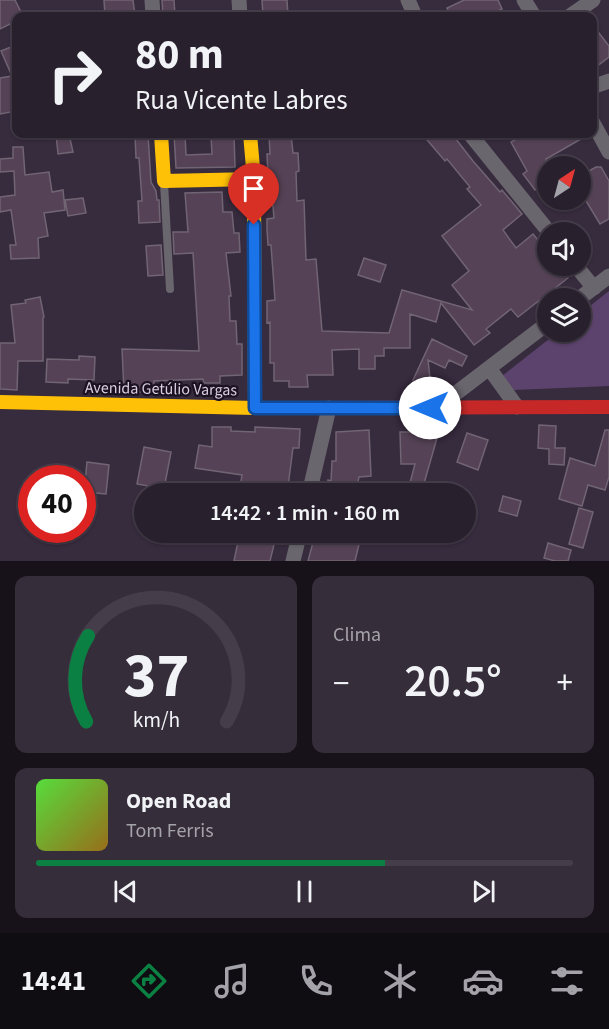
<!DOCTYPE html>
<html lang="pt">
<head>
<meta charset="utf-8">
<style>
	:root { --surface:#29202e; --page:#352d3a; --text:#f1f3f6; --muted:#a5a3aa; --line:#453e4a; --accent:#0b8043 }
	body { margin:0; font-family:"Source Sans 3",sans-serif; background:var(--page); color:var(--text); height:100vh; display:flex; flex-direction:column; font-size:22px; white-space:nowrap }
	* { box-sizing:border-box; margin:0 }
	p { font-size:20px; color:var(--muted) }
	.icon { flex:none; width:33px; height:33px; fill:none; stroke:currentColor; stroke-width:2; stroke-linecap:round; stroke-linejoin:round }
	.map { position:relative; height:561px; overflow:hidden }
	.panel { display:flex; flex-direction:column; gap:15px; padding:15px; background:#171219; flex:1 }
	.panel>* { flex:none }
	.banner { position:absolute; left:12px; top:12px; width:585px; height:126px; border-radius:12px; box-shadow:0 2px 4px #0004,0 0 0 2px var(--line); background:#29202e; color:var(--text); overflow:hidden }
	.needle { width:39px; rotate:36deg }
	.controls { position:absolute; left:537px; top:156px; display:grid; gap:12px }
	.controls a { display:grid; place-items:center; width:54px; height:54px; border-radius:50%; background:var(--surface); box-shadow:0 2px 4px #0004,0 0 0 2px var(--line); font-size:30px }
	.speed { position:absolute; left:18px; top:465px; display:flex; gap:12px; font-size:30px; font-weight:700; text-align:center }
	.speed>* { display:grid; place-content:center; width:78px; height:78px; border-radius:50%; background:var(--surface); box-shadow:0 2px 4px #0004,0 0 0 2px var(--line); line-height:1 }
	.speed .limit { border:9px solid #d22; background:#fff; color:#111 }
	.pin { position:absolute; display:grid; place-items:center; width:51px; height:51px; color:#fff; margin:-62px -26px; border-radius:50% 50% 50% 0; rotate:-45deg; box-shadow:0 0 6px #0007 }
	.pin .icon { rotate:45deg }
	.me { position:absolute; width:66px; margin:-33px; rotate:270deg; stroke-linejoin:round; filter:drop-shadow(0 0 4px #0008) }
	.turn { display:flex; align-items:center; gap:21px; height:126px; padding:0 24px; font-size:27px }
	.turn .icon { width:78px; height:78px; stroke-width:2.5 }
	.turn b { display:block; font-size:42px; line-height:51px }
	.big { font-size:45px; font-weight:600; line-height:1.1 }
	.panel .tile { flex:1; display:flex; flex-direction:column; justify-content:center; gap:9px; min-width:0; padding:0 21px; border-radius:12px; background:var(--page) }
	.panel .dial { align-items:center; gap:0 }
	.dial svg { height:156px; overflow:visible; fill:none; stroke:var(--line); stroke-width:7; stroke-linecap:round; text-anchor:middle }
	.dial text { fill:var(--text); stroke:none }
	.song { display:flex; align-items:center; gap:18px }
	.cover { width:72px; height:72px; border-radius:9px; background:linear-gradient(135deg,hsl(110 70% 55%),hsl(40 70% 35%)) }
	.played { height:6px; border-radius:3px; background:linear-gradient(90deg,var(--accent) 65%,var(--line) 65%) }
	.keys { display:flex; justify-content:space-around; direction:ltr }
	.heat { display:flex; justify-content:space-between; align-items:center; font-size:33px; direction:ltr }
	.panel .tiles { flex:1; display:grid; gap:15px; grid-template-columns:1fr 1fr }
	.tile:last-child { grid-column:span 2 }
	.trip { position:absolute; left:134px; top:483px; width:342px; height:60px; border-radius:30px; background:var(--surface); box-shadow:0 2px 4px #0004,0 0 0 2px var(--line); font-weight:600; line-height:60px; text-align:center }
	.dock { display:flex; height:96px; justify-content:space-around; align-items:center; background:#100d12; color:var(--muted) }
	.dock .icon { width:42px; height:42px }
	.dock .current { color:var(--accent) }
	.dock b { font-size:27px; color:var(--text) }
	.map>svg:first-child { display:block }
	.green { fill:#5c436d }
	.building { fill:#554256; stroke:#716473; stroke-width:1.5 }
	.lines { fill:none; stroke-linecap:round; stroke-linejoin:round }
	.lane { stroke:#6a666e; stroke-width:8 }
	.street { stroke:#6a666e; stroke-width:15 }
	.slow { stroke:#ffc107; stroke-width:14 }
	.jam { stroke:#c62828; stroke-width:14 }
	.route-casing { stroke:#114b97; stroke-width:15 }
	.route { stroke:#1a73e8; stroke-width:10 }
	.labels { text-anchor:middle; dominant-baseline:central; stroke-width:4.5; stroke-linejoin:round; paint-order:stroke }
	.street-label { font-size:16px; fill:#dacde3; stroke:#1b1221 }
</style>
</head>
<body>
<div class="map">
<svg width="609" height="561" viewBox="0 0 609 561">
	<rect width="100%" height="100%" fill="#372b3e"/>
	<!-- green -->
	<path class="green" d="M609,291V386L514,390L502,376L558,332H580L581,313Z"/>
	<!-- building -->
	<path class="building" d="M0,0H15L23,16H16V21L0,29Z
		M104,0H133L135,16H105Z
		M162,0H174L175,16H163Z
		M262,0H287L288,16H263Z
		M464,0H498L502,9L488,16H451L447,8Z
		M592,24L609,46V57L592,70Z
		M16,45V111L0,114V78L12,76L1,51Z
		M56,134H69L73,152L58,154Z
		M135,134H148L151,182L156,191L157,200H159L160,222L139,223L138,201H142L139,158H136Z
		M174,134H185L186,155L212,154L211,137L234,135L235,167L176,168Z
		M269,134H291L293,153H298L299,171L296,172L297,201L304,200L306,260L316,259L322,331L389,333L402,290L472,310L452,285L469,271L442,236L481,205L467,189L470,187L447,159L445,161L422,134H452L473,161L500,192L502,190L522,214L503,230L516,248L533,234L548,252V266H558L568,278L518,317L511,309L486,329L490,333L474,345L441,303L436,322L410,314V348H384V356H375V369H359V349L332,350L333,375H307L308,387H289V381H274V363H270V322L267,323V301L275,300L271,245H268L267,229V219L274,218L272,196H269L267,154H270Z
		M526,134H588V135L546,159L548,181L535,190L523,174L527,171L511,142Z
		M13,147H23L25,175L49,172L52,192L63,190L65,210L44,213L48,236L38,238L39,258L11,259L10,245H16L11,210L0,212V197L15,195L14,171L0,172V159L13,158Z
		M596,167H601L609,181V219L600,224L580,191V176Z
		M222,192L223,212H232L234,233H239L240,252L226,253L231,296H229L230,321H236L237,344H242V375L220,376V383H204L203,379L154,381V392H124L122,349L199,351L193,253L174,254L173,232H188L185,193Z
		M83,198L86,213L68,216L65,200Z
		M161,245L163,275L148,276L146,246Z
		M364,258L386,265L380,282L358,275Z
		M40,297L44,317L43,318V361H18L17,390L0,389V343H15L11,305L26,303L25,300Z
		M432,339L467,356L462,366L449,360L445,368L428,360L431,387L414,388L413,380Z
		M79,356L95,357L94,380L68,379V383L46,382L47,359L79,360Z
		M539,425L556,426L555,448H565L564,465L549,464V449L538,448Z
		M212,427H231V431L255,432V427L300,429L299,448H293L287,494H276L240,487L242,475L195,468L199,445L212,447Z
		M369,430L371,476L359,477L355,494H325L328,480L331,481L332,461H336V432Z
		M605,430H609V477L605,490L588,485L582,506L559,499L570,458L595,466Z
		M400,432H417L437,438L421,494H407L415,464H401Z
		M467,433L488,440L478,470L457,462Z
		M144,447L171,452L164,489L137,484Z
		M87,462L109,465L106,494L84,492Z
		M503,496L521,501L517,516L499,511Z
		M579,508L593,512L583,548L569,544Z
		M240,532H277L270,561H234Z
		M345,532H362L355,561H308L315,535L343,541Z
		M548,543L571,550L568,561H555L544,558Z"/>
	<g class="lines">
		<!-- lane -->
		<path class="lane" d="M164,183L170,289"/>
		<!-- street -->
		<path class="street" d="M152,0L153,16
			M239,0L240,16
			M408,0L415,16
			M524,0L534,16
			M570,16L593,0
			M592,87L609,81
			M592,121L609,152
			M470,134L549,232
			M576,266L594,288
			M580,298L609,276
			M489,368L517,407
			M438,407L548,323
			M309,494L329,408
			M293,561L300,532"/>
		<!-- slow -->
		<path class="slow" d="M161,134L164,181L254,179
			M250,134L254,179L255,408
			M0,402L255,408H331"/>
		<!-- jam -->
		<path class="jam" d="M331,408L609,407"/>
	</g>
	<g class="lines">
		<defs>
			<path id="route" d="M254,225L255,408H430"/>
		</defs>
		<!-- route casing -->
		<use href="#route" class="route-casing"/>
		<!-- route -->
		<use href="#route" class="route"/>
	</g>
	<g class="labels">
		<!-- street labels -->
		<g class="street-label">
			<text transform="translate(161 389) rotate(1)">Avenida Getúlio Vargas</text>
		</g>
	</g>
</svg>
<div class="controls">
<a><svg class="needle" viewBox="-14 -14 28 28"><path d="M0-13l5 13h-10z" fill="#e53935"/><path d="M0 13l5-13h-10z" fill="#a5a3aa"/></svg></a>
<a><svg class="icon" aria-label="sound" viewBox="0 0 24 24"><path d="M4 9h4l5-4v14l-5-4H4zM17 9q2 3 0 6"/></svg></a>
<a><svg class="icon" aria-label="layers" viewBox="0 0 24 24"><path d="M12 4l9 5-9 5-9-5zM3 14l9 5 9-5"/></svg></a>
</div>
<div class="speed"><div class="limit">40</div></div>
<div class="pin" style="left:254px;top:225px;background:#d93025"><svg class="icon" aria-label="arrive" viewBox="0 0 24 24"><path d="M6 21V4h12l-3 4 3 4H6"/></svg></div>
<svg class="me" style="left:430px;top:408px" viewBox="-20 -20 40 40"><circle r="19" fill="#fff"/><path d="M0-13L10 11 0 6-10 11z" fill="#1a73e8"/></svg>
<div class="trip">14:42 · 1 min · 160 m</div>
<div class="banner">
<div class="turn"><svg class="icon" aria-label="right" viewBox="0 0 24 24"><path d="M7 20v-9h11M14 6l5 5-5 5"/></svg><div><b>80 m</b>Rua Vicente Labres</div></div>
</div>
</div>
<section class="panel">
<div class="tiles">
<div class="tile dial"><svg viewBox="0 0 100 80">
<path d="M14 69A42 42 0 1 1 86 69"/>
<path d="M14 69A42 42 0 0 1 15 25" stroke="#0b8043"/>
<text x="50" y="56" font-size="32" font-weight="700">37</text>
<text x="50" y="72" font-size="11">km/h</text>
</svg></div>
<div class="tile"><p>Clima</p>
<div class="heat"><a>−</a><b class="big">20.5°</b><a>+</a></div>
</div>
<div class="tile">
<div class="song"><i class="cover"></i><div><b>Open Road</b><p>Tom Ferris</p></div></div>
<div class="played"></div>
<div class="keys"><svg class="icon" aria-label="previous" viewBox="0 0 24 24"><path d="M18 5L8 12l10 7zM5 5v14"/></svg><svg class="icon" aria-label="pause" viewBox="0 0 24 24"><path d="M8 5v14M16 5v14"/></svg><svg class="icon" aria-label="next" viewBox="0 0 24 24"><path d="M6 5l10 7-10 7zM19 5v14"/></svg></div>
</div>
</div>
</section>
<nav class="dock">
<b>14:41</b>
<svg class="icon current" aria-label="directions" viewBox="0 0 24 24"><path d="M12 3l9 9-9 9-9-9zM9 14v-3h6M13 9l2 2-2 2"/></svg>
<svg class="icon" aria-label="music" viewBox="0 0 24 24"><path d="M9 18V5l10-2v13"/><circle cx="6" cy="18" r="3"/><circle cx="16" cy="16" r="3"/></svg>
<svg class="icon" aria-label="phone" viewBox="0 0 24 24"><path d="M5 4h4l2 5-3 2q2 4 5 5l2-3 5 2v4C11 20 4 13 5 4z"/></svg>
<svg class="icon" aria-label="climate" viewBox="0 0 24 24"><path d="M12 3v18M4 7l16 10M4 17L20 7"/></svg>
<svg class="icon" aria-label="car" viewBox="0 0 24 24"><path d="M5 17H2v-5l4-1 3-4h7l3 4 3 1v5h-3M9 17h6M6 11h13"/><circle cx="7" cy="17" r="2"/><circle cx="17" cy="17" r="2"/></svg>
<svg class="icon" aria-label="filters" viewBox="0 0 24 24"><path d="M4 7h16M4 17h16"/><circle cx="9" cy="7" r="2"/><circle cx="15" cy="17" r="2"/></svg>
</nav>
</body>
</html>
